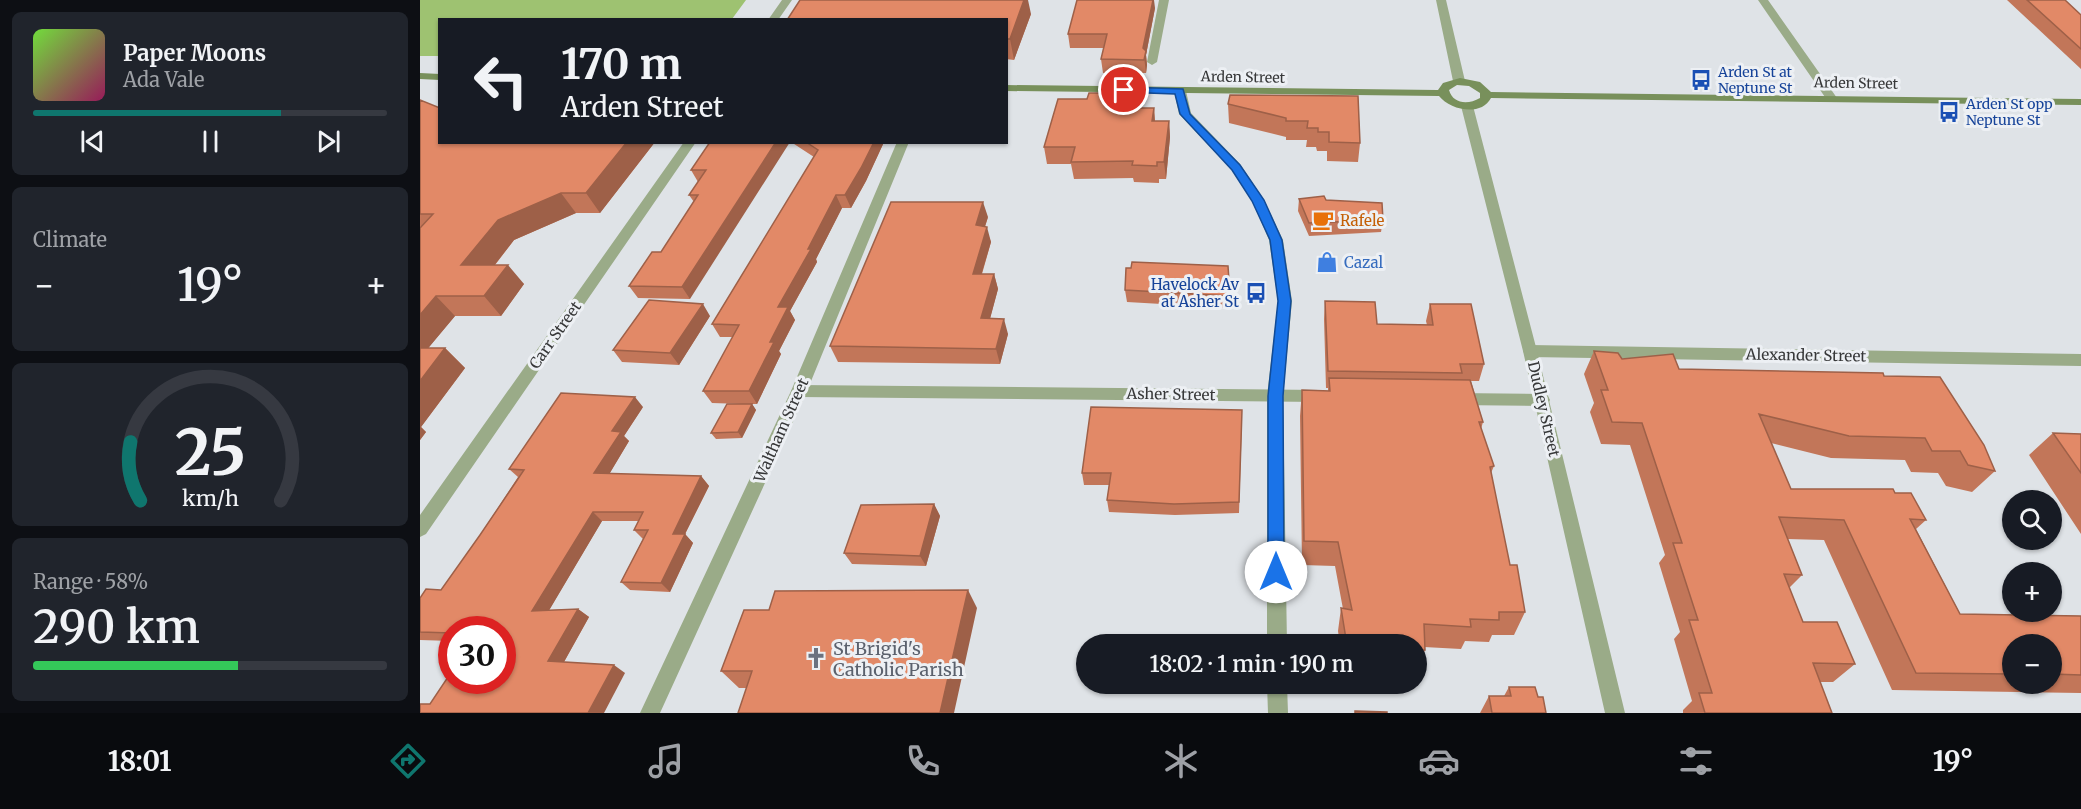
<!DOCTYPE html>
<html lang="en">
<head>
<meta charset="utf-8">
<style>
	:root { --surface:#171b24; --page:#20242c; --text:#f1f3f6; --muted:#9ea1a6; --line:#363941; --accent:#0f766e }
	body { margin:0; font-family:Merriweather,serif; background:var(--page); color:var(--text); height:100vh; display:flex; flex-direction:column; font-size:22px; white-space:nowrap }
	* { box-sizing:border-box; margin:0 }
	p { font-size:20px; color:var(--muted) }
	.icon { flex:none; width:33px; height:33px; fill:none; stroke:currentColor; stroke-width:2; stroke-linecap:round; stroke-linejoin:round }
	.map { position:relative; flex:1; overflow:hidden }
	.drawer { display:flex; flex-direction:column; gap:12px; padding:12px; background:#0d0f14; width:420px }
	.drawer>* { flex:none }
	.hud { position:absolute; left:18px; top:18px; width:570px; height:126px; border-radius:0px; box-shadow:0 2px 4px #0004; background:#171b24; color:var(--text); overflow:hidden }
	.buttons { position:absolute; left:1582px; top:490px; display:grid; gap:12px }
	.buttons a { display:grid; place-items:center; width:60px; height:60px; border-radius:50%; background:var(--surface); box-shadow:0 2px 4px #0004; font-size:30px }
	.speed { position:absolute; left:18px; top:616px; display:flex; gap:12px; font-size:30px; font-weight:700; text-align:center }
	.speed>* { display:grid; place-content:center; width:78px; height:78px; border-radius:50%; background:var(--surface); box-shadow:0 2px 4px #0004; line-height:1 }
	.speed .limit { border:9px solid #d22; background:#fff; color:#111 }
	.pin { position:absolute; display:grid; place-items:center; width:51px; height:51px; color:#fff; margin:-26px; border:3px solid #fff; border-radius:50%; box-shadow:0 2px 6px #0007 }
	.me { position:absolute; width:66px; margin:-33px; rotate:0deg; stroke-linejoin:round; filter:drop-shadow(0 0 4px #0008) }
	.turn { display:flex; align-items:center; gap:21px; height:126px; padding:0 24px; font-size:27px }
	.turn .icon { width:78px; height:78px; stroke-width:2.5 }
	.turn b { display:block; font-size:42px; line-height:51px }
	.big { font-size:45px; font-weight:600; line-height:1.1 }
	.drawer .card { flex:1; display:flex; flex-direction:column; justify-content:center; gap:9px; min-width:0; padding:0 21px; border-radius:9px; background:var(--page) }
	.drawer .dial { align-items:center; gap:0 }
	.dial svg { height:156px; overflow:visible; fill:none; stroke:var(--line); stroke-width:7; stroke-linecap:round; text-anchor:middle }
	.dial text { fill:var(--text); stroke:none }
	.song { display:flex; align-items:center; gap:18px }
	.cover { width:72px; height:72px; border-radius:9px; background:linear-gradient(135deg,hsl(100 70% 55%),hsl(330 70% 35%)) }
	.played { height:6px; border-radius:3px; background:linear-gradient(90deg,var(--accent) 70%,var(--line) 70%) }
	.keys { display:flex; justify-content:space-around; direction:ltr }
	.heat { display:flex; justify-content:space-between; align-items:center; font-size:33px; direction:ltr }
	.charge { height:9px; border-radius:4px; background:linear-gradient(90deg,#34c759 58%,var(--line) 0) }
	.trip { position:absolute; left:656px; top:634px; width:351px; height:60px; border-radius:30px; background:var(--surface); box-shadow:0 2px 4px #0004; font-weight:600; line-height:60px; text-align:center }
	.tab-bar { display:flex; height:96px; justify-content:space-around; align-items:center; background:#090b0e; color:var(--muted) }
	.tab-bar .icon { width:42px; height:42px }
	.tab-bar .current { color:var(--accent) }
	.tab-bar b { font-size:27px; color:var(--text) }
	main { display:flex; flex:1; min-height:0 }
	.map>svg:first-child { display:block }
	.green { fill:#9ec271 }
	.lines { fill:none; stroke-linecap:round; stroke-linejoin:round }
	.service { fill:#9aab88; fill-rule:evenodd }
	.minor { fill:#9aab88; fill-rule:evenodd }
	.tertiary { fill:#9aab88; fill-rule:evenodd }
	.secondary { fill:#78905b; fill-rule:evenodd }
	.wall { fill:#c27659; fill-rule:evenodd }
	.shaded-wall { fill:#9e6048 }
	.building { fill:#e28967; stroke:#9e6048; stroke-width:1.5 }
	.route { fill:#1a73e8; stroke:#114b97; stroke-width:1.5 }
	.labels { text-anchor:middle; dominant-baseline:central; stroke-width:6; stroke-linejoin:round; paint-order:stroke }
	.far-transit-label { font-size:14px; fill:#164399; stroke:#edf0f4; text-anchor:start }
	.far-street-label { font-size:14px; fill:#373839; stroke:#edf0f4 }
	.food-label { font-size:15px; fill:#c56008; stroke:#edf0f4; text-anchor:start }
	.shop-label { font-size:15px; fill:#366cbe; stroke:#edf0f4; text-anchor:start }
	.transit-label { font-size:15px; fill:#164399; stroke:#edf0f4; text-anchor:end }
	.street-label { font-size:15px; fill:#373839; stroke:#edf0f4 }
	.near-worship-label { font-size:18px; fill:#5b616d; stroke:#edf0f4; text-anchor:start }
</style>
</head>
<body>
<main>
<section class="drawer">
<div class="card">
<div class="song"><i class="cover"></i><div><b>Paper Moons</b><p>Ada Vale</p></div></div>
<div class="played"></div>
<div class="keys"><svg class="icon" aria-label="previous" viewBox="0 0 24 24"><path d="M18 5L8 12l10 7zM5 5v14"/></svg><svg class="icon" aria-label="pause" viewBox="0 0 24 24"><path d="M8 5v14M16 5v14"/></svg><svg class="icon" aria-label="next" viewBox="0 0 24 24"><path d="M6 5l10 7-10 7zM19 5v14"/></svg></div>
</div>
<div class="card"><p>Climate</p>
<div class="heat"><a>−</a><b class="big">19°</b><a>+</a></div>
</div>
<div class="card dial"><svg viewBox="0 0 100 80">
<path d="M14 69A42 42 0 1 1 86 69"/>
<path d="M14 69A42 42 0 0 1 9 39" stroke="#0f766e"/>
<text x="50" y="56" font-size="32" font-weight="700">25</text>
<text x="50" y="72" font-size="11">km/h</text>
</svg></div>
<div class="card"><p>Range · 58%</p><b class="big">290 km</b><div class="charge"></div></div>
</section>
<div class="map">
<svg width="1661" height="713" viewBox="0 0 1661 713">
	<rect width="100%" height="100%" fill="#dfe3e7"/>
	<!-- green -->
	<path class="green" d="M0,0H326L312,19L20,20L19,56H0Z"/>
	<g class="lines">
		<!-- service -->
		<path class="service" d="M739,0H749L737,62L732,65L727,62Z
			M379,385L900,390L906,392L908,396L906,400L900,402L379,397L374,395L371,391L374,387Z
			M1035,393L1122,394L1128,396L1130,400L1128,404L1122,406L1035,405L1029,403L1027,399L1029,395Z"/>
		<!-- minor -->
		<path class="minor" d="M362,0H372L358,20H348Z
			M1016,0H1026L1045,81L1043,83H1035L1033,81Z
			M1338,0H1348L1417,98L1415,100H1407Z
			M760,88L766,91L771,113L820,164L844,200L863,240L872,301L863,396L867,645H847V396L858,301L849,240L832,200L812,170L759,114L754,91Z
			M264,142H276L6,534L0,537V515Z
			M477,142H489L387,391L240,713H220L371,391Z
			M1110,345L1661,354V366L1110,357L1105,355L1103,351L1105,347Z
			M847,684H867L868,713H848Z"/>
		<!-- tertiary -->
		<path class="tertiary" d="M1047,103L1053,106L1117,351L1205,713H1185L1103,351L1041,106Z"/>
		<!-- secondary -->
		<path class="secondary" d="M0,73L20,74V80L0,79Z
			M1040,78L1060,82L1071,92L1661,99V105L1071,98C1061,117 1030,110 1019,96L586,91V85L1018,90L1023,83ZM1037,85L1049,86L1060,93V98C1048,105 1033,104 1029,90Z"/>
	</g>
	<!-- wall -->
	<path class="wall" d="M1587,0H1645L1661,15V69Z
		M735,8L726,55L727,65L726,73H683L681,59L684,48H650L648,34Z
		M611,14L594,60L586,59V20Z
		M938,96L940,143L938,162L907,161V151H897L896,147H886L887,140H866V137L809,123L808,104Z
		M0,100L20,142H235L180,213H156L94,240L75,265L104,284L81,316H35L8,348H25L45,368L1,427L6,432L0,440Z
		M695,108H734L735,121H749L750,137L746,179H739V183L714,182L713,178L654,179L651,164H627L624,147Z
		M290,142L270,299L218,298L209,286L241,252L274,202L269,195L278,182L271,170Z
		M371,142H464L446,181L431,208H422L396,259L397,262L370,311L375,320L359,351L361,354L337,404H332L336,410L322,438L296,439L291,433L322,404L292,403L283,391L313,337H300L292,324L394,157Z
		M879,199L963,220L961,232L889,236L878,211Z
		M568,217L565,227L571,242L562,274H574L578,289L570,318L588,334L580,364L418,362L410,346Z
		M705,290L810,296L811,308L707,302Z
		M905,301L957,324L1007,325L1006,321L1010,304L1064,364L1059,381H1051L1063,422L1061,429L1074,466L1071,473L1090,565L1105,612L1094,635H1072L1069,642L1045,641L1041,649L1004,647L1005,650L997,672H996V645H920L918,631L921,608L923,609L915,566L882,565L880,416L882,390L908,391V388H906L904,319Z
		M290,316L259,365L202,362L193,350Z
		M1174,351L1202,359L1259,369L1464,376L1575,471L1552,492L1526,486L1518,473L1491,472L1485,460L1411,458L1351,443L1371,489L1475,493L1506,520L1496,529L1540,614L1661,616V693L1472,690L1404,540L1367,539L1382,575L1369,588L1383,622L1435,664L1413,682H1400L1412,713H1263V710L1272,701L1254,639L1260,632L1239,563L1245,555L1210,445L1181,444L1170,412L1174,403L1164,374ZM1593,645H1632V684H1593Z
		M223,407L204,436L209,441L189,474L281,476L289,486L265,534L273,543L250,592L210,590L201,582L223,539L214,530L219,521H182L129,610L158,609L169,617L144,662L205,673L10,704L82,630H32V641L0,640V598L21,590L60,535L98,477L89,469Z
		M822,422L819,513L755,515L689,512L687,500L689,485H664L662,473Z
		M1633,433L1661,434V534L1609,455Z
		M514,504L520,516L506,566L432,564L424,553Z
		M557,608L327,688H319L301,671Z
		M1089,687L1118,697L1126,713H1060L1069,696H1084Z"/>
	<!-- shaded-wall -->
	<path class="shaded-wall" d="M604,0H608L611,14L594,60L590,39Z
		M733,0H734L735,8L726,55L727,65L726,73L723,48Z
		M693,93L695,110L689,108Z
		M734,108L735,125L732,121Z
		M749,121L750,137L746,179L744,162Z
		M207,142H235L180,213L166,193Z
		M356,142H370L270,299L262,287Z
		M454,142H464L446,181L431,208L425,195Z
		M141,193L156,213L94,240L59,285L41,265L78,220Z
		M416,195L422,208L396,259L397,262L370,311L375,320L359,351L361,354L337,404L329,391L350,342L358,307Z
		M563,202L568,217L560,241L556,225Z
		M567,227L571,242L557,289L553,274Z
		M88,265L104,284L81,316L64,296Z
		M574,274L578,289L566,334L561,318Z
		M16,296L35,316L0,358V315Z
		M283,304L290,316L259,365L250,353Z
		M584,319L588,334L580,364L576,349Z
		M25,348L45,368L1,427L6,432L0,440V381Z
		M215,397L223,407L204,436L209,441L184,483L174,473L192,431Z
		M332,404L336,410L322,438L318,432Z
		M281,476L289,486L265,534L273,543L250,592L241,583L253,534Z
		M514,504L520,516L506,566L500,556Z
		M173,512L182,521L124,619L112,611Z
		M548,590L557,608L534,713H520Z
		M158,609L169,617L140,669L128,661Z
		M194,665L205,673L184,713H168Z"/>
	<!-- building -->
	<path class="building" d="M380,0H604L590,39H586V20H367Z
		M657,0H733L723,48L726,51L724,60L681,59L687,34H648Z
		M1607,0H1645L1661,15V49Z
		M669,93H693L689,108H734L732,121H749L744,162H737V166L712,165L713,161L651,162L655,147H624L638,99H667Z
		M810,95L938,96L940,143L909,142V132H898V128H887L888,121H866V118L808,104Z
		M0,100L20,108V142H207L166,193H141L78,220L41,265H88L64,296H16L0,315V228L13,214H0Z
		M290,142H356L262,287L209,286L232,252H241L278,195H269L286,170H271Z
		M386,142H454L441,168L425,195H416L388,249H391L358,307H368L350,342H354L329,391H283L319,325L292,324L398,150Z
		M904,196L906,200L962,203L963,220L889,223L879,199Z
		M471,202H563L556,225L567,227L553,274H574L561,318L584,319L576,349L410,346Z
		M712,262L808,266L810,296L705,290L706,268H711Z
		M229,300L283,304L250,353L193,350Z
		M905,301L955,302L957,324L1013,325L1010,304H1051L1064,364H1040L1042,373L908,371Z
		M0,348H25L0,381Z
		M1174,351L1198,353L1202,359L1253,354L1259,369L1463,373L1464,376L1520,377L1564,445L1575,471L1548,465L1540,451H1512L1505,438L1429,436L1339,414L1371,489H1473L1475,493H1491L1506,520L1490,519L1540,614L1661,616V675L1632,674V645H1593V674L1496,673L1424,520L1359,517L1382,575L1364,574L1383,622H1417L1435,664L1393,663L1412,713H1285L1279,693H1292L1269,620H1278L1253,543H1262L1222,423L1192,422L1181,390H1188Z
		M909,378L1050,380L1063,422H1059L1074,466L1070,467L1090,565H1097L1105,612H1079V620L1050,619L1051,627L1004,624L1005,650H996V645H927L921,608L932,610L918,542L884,541L882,390L910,391Z
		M141,393L215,397L192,431L201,432L174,473L281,476L253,534H265L241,583L201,582L228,530H214L223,512H173L112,611L158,609L128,661L194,665L168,713H0V704H10L32,671V681H82V630H32V633L0,632V598L6,589L21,590L60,535L104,470L89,469Z
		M307,404H332L318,432L291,433Z
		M671,407L822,410L819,502L754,504L687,500L691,473H662Z
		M1633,433L1661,434V473Z
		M514,504L500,556L424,553L441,505Z
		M548,590L520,713H318L332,671H301L324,610H349L355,591Z
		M1089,687H1115L1118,697H1123L1126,713H1072L1069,696H1091Z
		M935,711L967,712V713H935Z"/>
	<!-- route -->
	<path class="route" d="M704,87L763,89L770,114L820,165L844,200L862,240L871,301L863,396L864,572L862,577L856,580L850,577L848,572V396L858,301L850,240L832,201L812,170L760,114L755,94L700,92L699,90Z"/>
	<!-- icons -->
	<defs>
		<symbol id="bus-bare" viewBox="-9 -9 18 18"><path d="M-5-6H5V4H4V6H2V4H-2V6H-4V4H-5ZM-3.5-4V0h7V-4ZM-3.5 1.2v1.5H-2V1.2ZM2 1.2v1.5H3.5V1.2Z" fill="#1a4fb4" stroke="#edf0f4" stroke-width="2.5" paint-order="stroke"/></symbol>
		<symbol id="cafe-bare" viewBox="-9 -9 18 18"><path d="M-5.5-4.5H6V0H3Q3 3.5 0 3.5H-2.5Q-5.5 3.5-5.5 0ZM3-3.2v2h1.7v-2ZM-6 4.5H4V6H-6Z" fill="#e8710a" stroke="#edf0f4" stroke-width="2.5" paint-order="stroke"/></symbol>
		<symbol id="shop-bare" viewBox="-9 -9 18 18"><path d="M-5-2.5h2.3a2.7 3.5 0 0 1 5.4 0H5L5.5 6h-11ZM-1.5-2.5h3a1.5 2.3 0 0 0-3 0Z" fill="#3f7fe0" stroke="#edf0f4" stroke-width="2.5" paint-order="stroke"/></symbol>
		<symbol id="church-bare" viewBox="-9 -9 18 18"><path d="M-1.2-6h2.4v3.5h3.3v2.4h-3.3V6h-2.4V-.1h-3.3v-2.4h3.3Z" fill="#6b7280" stroke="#edf0f4" stroke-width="2.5" paint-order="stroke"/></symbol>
	</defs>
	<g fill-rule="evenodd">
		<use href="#bus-bare" x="1266" y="65" width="30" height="30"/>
		<use href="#bus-bare" x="1514" y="97" width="30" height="30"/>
		<use href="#cafe-bare" x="888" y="205" width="30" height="30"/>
		<use href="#shop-bare" x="892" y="247" width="30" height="30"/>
		<use href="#bus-bare" x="821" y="278" width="30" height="30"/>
		<use href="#church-bare" x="381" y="643" width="30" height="30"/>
	</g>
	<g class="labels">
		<!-- far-transit labels -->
		<g class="far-transit-label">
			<text x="1298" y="72">Arden St at<tspan x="1298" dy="16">Neptune St</tspan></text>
			<text x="1546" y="104">Arden St opp<tspan x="1546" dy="16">Neptune St</tspan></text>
		</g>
		<!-- far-street labels -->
		<g class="far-street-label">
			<text transform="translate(823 77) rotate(1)">Arden Street</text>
			<text transform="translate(1436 83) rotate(1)">Arden Street</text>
		</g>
		<!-- food labels -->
		<g class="food-label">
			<text x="920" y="220">Rafele</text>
		</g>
		<!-- shop labels -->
		<g class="shop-label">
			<text x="924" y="262">Cazal</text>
		</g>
		<!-- transit labels -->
		<g class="transit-label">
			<text x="819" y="284">Havelock Av<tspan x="819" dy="17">at Asher St</tspan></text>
		</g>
		<!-- street labels -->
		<g class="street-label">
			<text transform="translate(135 335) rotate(-55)">Carr Street</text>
			<text transform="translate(1386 355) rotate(1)">Alexander Street</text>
			<text transform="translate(751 394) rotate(1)">Asher Street</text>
			<text transform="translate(1124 409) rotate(77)">Dudley Street</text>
			<text transform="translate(361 430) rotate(-66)">Waltham Street</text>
		</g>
		<!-- near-worship labels -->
		<g class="near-worship-label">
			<text x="413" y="648">St Brigid's<tspan x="413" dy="21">Catholic Parish</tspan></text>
		</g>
	</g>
</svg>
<div class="buttons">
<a><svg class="icon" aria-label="search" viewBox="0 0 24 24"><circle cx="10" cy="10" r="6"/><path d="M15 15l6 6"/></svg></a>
<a>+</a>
<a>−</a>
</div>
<div class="speed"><div class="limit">30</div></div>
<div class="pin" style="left:704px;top:90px;background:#d93025"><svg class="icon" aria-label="arrive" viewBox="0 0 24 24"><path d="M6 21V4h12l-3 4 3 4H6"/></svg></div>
<svg class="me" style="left:856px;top:572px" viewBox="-20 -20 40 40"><circle r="19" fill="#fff"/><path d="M0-13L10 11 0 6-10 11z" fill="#1a73e8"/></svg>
<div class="trip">18:02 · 1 min · 190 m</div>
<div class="hud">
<div class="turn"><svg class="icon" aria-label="left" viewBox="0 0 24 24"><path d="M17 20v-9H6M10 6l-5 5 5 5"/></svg><div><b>170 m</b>Arden Street</div></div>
</div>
</div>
</main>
<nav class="tab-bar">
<b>18:01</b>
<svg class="icon current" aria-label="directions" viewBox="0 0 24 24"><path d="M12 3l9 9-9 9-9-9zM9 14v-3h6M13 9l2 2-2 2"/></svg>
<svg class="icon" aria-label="music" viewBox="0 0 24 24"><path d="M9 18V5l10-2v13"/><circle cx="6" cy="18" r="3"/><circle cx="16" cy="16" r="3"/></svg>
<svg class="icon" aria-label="phone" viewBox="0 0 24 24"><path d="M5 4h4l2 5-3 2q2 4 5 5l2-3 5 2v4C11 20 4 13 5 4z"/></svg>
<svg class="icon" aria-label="climate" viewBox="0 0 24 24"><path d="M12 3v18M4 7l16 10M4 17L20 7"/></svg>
<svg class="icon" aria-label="car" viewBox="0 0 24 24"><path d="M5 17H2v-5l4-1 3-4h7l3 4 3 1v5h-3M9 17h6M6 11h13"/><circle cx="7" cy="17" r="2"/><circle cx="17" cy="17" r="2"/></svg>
<svg class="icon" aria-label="filters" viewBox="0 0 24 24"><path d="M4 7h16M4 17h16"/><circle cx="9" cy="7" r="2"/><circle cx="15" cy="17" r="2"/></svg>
<b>19°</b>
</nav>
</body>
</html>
